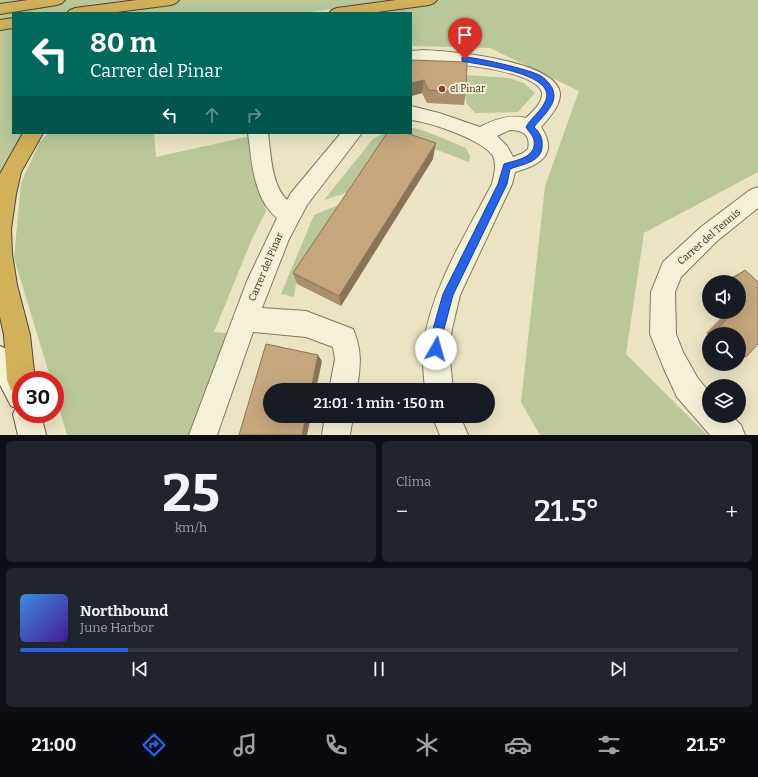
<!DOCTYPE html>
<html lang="es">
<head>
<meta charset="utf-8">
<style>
	:root { --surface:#171b24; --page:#20242c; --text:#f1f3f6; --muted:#9ea1a6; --line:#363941; --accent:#2563eb }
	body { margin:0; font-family:Bitter,serif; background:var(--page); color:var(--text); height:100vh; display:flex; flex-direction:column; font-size:15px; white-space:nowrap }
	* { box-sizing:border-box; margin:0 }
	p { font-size:13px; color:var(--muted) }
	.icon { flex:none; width:22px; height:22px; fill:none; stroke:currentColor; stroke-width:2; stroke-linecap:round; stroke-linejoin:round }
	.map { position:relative; height:435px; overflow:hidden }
	.side { display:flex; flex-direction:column; gap:6px; padding:6px; background:#0d0f14; flex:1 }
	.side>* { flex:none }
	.guide { position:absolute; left:12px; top:12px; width:400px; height:122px; border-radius:0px; box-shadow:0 4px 16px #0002; background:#00695c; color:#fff; overflow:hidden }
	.controls { position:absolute; left:702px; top:275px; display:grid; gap:8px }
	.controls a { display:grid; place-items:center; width:44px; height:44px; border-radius:50%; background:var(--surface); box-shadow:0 4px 16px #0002; font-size:20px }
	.speed { position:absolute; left:12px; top:371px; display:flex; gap:8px; font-size:20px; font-weight:700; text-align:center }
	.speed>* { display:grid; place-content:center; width:52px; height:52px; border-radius:50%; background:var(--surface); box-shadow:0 4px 16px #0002; line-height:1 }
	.speed .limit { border:6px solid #d22; background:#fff; color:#111 }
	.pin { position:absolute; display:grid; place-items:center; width:34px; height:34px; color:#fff; margin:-41px -17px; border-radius:50% 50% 50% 0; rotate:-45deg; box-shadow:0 0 4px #0007 }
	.pin .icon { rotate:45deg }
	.me { position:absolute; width:44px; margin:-22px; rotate:7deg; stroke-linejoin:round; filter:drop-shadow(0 0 3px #0008) }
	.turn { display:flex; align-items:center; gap:14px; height:84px; padding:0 12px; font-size:18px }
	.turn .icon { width:52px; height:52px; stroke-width:2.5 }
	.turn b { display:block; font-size:28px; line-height:34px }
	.lanes { display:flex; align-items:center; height:38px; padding:0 12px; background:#0003; justify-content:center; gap:20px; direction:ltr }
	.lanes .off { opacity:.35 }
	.big { font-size:30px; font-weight:600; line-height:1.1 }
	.side .widget { flex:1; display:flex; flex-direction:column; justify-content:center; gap:6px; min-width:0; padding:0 14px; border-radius:6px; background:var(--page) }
	.side .dial { align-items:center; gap:0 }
	.dial b { font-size:52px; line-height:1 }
	.song { display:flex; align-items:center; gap:12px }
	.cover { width:48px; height:48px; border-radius:6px; background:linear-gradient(135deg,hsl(210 70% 55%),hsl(260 70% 35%)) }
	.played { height:4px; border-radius:2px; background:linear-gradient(90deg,var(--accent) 15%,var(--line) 15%) }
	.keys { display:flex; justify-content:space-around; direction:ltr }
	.heat { display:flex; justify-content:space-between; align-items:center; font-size:22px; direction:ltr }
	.side .tiles { flex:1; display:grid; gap:6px; grid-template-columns:1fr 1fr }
	.widget:last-child { grid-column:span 2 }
	.trip { position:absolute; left:263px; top:383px; width:232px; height:40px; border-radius:20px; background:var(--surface); box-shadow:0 4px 16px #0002; font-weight:600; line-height:40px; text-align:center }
	.menu { display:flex; height:64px; justify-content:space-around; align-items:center; background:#090b0e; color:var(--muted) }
	.menu .icon { width:28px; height:28px }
	.menu .active { color:var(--accent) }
	.menu b { font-size:18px; color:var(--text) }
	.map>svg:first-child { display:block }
	.green { fill:#bac798 }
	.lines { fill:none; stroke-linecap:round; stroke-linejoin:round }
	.minor-casing { stroke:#82765c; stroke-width:2 }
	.secondary-casing { stroke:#64583f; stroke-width:2 }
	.motorway-casing { stroke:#514430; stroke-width:2 }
	.minor { fill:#f5f1d6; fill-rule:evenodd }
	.secondary { fill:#f5f1d6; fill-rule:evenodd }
	.motorway { fill:#d2b15b; fill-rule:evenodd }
	.wall { fill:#a98f6c }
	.shaded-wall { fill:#8a7458 }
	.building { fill:#c5a67d; stroke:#8a7458 }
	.route { fill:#2563eb; stroke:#184099 }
	.poi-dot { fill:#8c3f31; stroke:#f2eed2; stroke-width:1.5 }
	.labels { text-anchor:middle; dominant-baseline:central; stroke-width:4; stroke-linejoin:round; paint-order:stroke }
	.poi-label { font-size:10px; fill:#342c1e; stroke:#f2eed2; text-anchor:start }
	.street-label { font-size:10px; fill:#342c1e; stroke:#f2eed2 }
</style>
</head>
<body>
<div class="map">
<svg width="758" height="435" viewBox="0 0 758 435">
	<rect width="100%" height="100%" fill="#eae4c3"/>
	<!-- green -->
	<path class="green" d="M0,0H758V172L644,233L626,354L707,435H540L521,402L545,186L579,91L490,48L413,46L411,39V13H385L347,7L304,13H13V133H26L0,180Z
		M466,75L509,78L524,83L535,93L518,112L475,113L466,103Z
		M413,128L425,131L466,148L470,156L469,162L406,138Z
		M48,133H154L156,157L251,136L266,211L252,239L214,332L227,333L191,435H67L55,394V380H51L14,258L21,183L39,143Z
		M384,133H396L355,190L324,200L373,139Z
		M346,202L297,277L294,297L281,294L314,215Z"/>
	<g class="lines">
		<defs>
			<path id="minor" d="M423,50C449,51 556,60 560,93C561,105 549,118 541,127C559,154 540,165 515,172L512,184L460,295L452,329L449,349L453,390H425C424,376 422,361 423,347C431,288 465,236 492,184C494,175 497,165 493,156C483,140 430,122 411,120V106L439,113L480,127C495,119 510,114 526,118C532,112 546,100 541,90C528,68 435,60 411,63V51ZM510,130C523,130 531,135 528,149L523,153L513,157L507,146L497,136Z
				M248,133H268C271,154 271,184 287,200L291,193L341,133H362L307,205L289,239L262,308L306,311L353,329C363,353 360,366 357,390H329L335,359L333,347L306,337L253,332L217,435H189L247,281L277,218C253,198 252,162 248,133Z
				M758,187V208L717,241L681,277L675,292L676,334L683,352L697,377L709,392V416H732L741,425L745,435H710L677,397L664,369L650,334L651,292L663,262L701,227L750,190Z
				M325,416H353L350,435H322Z
				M432,416H460L468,435H440Z"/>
			<path id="secondary" d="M0,346L9,350L27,380H21V414H41L46,435H18L13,414L16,408L11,406L0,385Z"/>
			<path id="motorway" d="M28,0H65L62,3L57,5L0,14V4Z
				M137,0H179L176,3L171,5L109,13H67L70,10L75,8Z
				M396,0H437L434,3L429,5L370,13H329L332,10L337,8Z
				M13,18V28L0,30V20Z
				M23,133H43L21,172L16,194L11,229L12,254L17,285L30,335L35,380H21V394L11,390L7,380L4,335L0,317V174Z"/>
		</defs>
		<!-- minor casing -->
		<use href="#minor" class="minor-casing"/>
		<!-- secondary casing -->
		<use href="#secondary" class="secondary-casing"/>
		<!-- motorway casing -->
		<use href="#motorway" class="motorway-casing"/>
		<!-- minor -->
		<use href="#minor" class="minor"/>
		<!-- secondary -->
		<use href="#secondary" class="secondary"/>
		<!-- motorway -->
		<use href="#motorway" class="motorway"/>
	</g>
	<!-- wall -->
	<path class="wall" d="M411,60L466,92L464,105L427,103L422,93L411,96Z
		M433,159L341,306L297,284L293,273Z
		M745,270L746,357L739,359V334H709V336L706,333L726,313L725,312H739V282H725L732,277Z"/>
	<!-- shaded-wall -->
	<path class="shaded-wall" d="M424,80L422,93L411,96V83Z
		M436,143L433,159L341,306L339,296Z
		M318,355L322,361L316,390H311Z
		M306,416H311L307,435H302Z"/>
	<!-- building -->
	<path class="building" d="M411,60L467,62L466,92L428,90L424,80L411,83Z
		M387,133H406L436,143L339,296L293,273Z
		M745,270L758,282V344L746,357L739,349V334H724L718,328L734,312H739V282H728Z
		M266,344L318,355L311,390H270V416H306L302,435H239Z"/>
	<!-- route -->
	<path class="route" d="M462,57C472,56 532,70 541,76C547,80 554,87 554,96C554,107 541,118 534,127C540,133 543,138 542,147C541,162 523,164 510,169L507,184L453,295L444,329L440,353L436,355L432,353L431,349L433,329L443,294L498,184L504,164C516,160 537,158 534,140C533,135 528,131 526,127C531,118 541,111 545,102C560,73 479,65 462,61Z"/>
	<!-- markers -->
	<circle class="poi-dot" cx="442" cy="89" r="4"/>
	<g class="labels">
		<!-- poi labels -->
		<g class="poi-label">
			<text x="450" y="89">el Pinar</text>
		</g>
		<!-- street labels -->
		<g class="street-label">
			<text transform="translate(709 237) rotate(-41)">Carrer del Tennis</text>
			<text transform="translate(266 267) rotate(-67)">Carrer del Pinar</text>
		</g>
	</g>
</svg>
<div class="controls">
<a><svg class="icon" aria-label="sound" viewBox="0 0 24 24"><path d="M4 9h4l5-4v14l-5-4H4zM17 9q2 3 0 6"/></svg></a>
<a><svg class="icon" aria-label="search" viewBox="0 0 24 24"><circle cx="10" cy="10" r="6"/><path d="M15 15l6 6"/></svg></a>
<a><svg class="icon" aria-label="layers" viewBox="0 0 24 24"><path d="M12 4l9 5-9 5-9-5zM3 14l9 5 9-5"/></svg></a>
</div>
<div class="speed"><div class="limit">30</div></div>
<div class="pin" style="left:465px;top:59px;background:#d93025"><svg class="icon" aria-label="arrive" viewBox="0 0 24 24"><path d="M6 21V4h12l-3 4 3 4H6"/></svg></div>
<svg class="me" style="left:436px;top:349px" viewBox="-20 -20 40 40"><circle r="19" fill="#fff"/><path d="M0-13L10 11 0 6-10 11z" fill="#2563eb"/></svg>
<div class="trip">21:01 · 1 min · 150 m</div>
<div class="guide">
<div class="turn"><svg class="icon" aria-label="left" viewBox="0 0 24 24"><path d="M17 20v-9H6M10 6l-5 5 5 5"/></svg><div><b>80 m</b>Carrer del Pinar</div></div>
<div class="lanes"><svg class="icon" aria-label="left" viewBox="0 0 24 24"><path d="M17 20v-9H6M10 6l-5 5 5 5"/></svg><svg class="icon off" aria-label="ahead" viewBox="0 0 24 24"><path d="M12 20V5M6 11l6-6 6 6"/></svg><svg class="icon off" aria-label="right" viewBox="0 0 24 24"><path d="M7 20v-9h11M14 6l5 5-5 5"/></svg></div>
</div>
</div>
<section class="side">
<div class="tiles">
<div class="widget dial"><b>25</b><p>km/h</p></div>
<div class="widget"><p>Clima</p>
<div class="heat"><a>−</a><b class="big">21.5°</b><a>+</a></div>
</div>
<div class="widget">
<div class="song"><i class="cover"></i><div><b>Northbound</b><p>June Harbor</p></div></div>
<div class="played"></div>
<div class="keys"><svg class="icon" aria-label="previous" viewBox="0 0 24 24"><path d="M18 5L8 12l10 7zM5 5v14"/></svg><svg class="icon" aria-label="pause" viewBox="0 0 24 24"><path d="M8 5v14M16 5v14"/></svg><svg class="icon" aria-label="next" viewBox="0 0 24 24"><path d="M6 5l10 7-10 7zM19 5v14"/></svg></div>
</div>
</div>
</section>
<nav class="menu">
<b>21:00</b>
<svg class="icon active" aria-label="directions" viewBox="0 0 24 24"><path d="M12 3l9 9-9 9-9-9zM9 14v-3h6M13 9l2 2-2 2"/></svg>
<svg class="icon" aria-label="music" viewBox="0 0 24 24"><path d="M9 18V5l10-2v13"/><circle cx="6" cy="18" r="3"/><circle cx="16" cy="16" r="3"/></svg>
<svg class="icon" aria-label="phone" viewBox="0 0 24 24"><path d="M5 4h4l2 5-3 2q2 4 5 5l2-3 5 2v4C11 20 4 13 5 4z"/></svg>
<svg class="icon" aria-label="climate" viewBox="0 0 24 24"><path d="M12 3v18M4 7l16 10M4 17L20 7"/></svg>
<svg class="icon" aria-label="car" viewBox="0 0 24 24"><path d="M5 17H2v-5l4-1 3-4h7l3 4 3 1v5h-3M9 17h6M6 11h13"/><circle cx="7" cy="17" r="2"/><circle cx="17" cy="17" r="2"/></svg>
<svg class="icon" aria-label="filters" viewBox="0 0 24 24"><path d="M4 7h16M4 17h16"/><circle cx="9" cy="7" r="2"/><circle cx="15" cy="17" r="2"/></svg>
<b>21.5°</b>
</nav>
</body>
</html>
